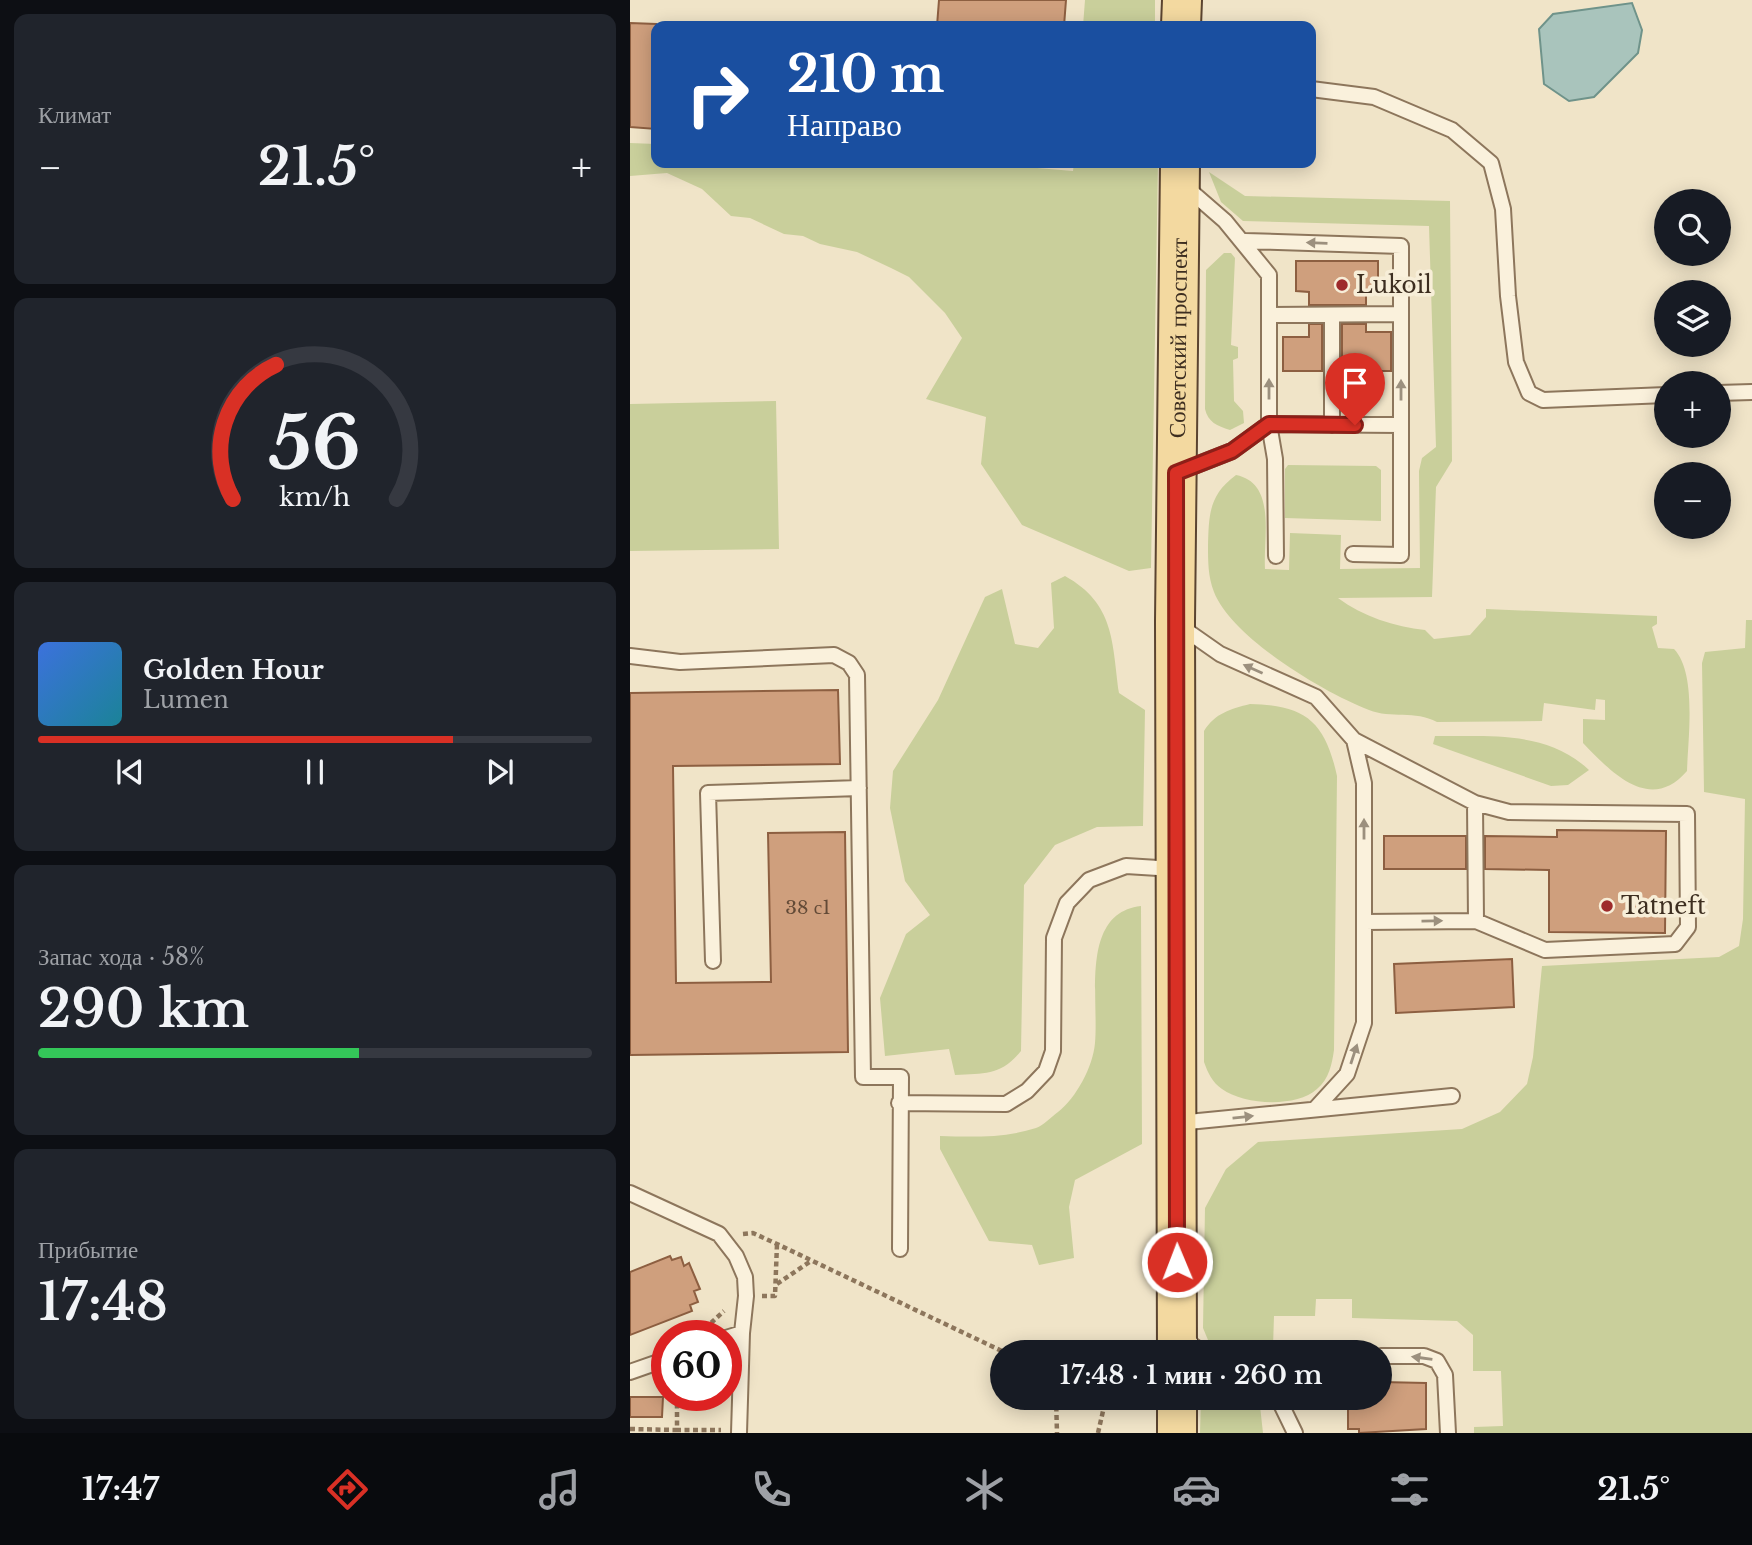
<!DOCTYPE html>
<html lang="ru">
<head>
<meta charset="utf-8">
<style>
	:root { --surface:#171b24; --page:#20242c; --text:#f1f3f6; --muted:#9ea1a6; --line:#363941; --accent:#d93025 }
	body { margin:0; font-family:"Libre Baskerville",serif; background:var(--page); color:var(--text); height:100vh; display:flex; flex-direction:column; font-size:26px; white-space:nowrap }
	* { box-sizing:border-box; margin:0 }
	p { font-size:23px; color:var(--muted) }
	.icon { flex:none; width:38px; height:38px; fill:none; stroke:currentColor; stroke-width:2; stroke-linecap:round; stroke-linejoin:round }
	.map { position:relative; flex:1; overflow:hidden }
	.sheet { display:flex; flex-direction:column; gap:14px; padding:14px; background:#0d0f14; width:630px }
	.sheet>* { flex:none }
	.guide { position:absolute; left:21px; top:21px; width:665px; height:147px; border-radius:14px; box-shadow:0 4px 18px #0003; background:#1a4fa0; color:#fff; overflow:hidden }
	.fabs { position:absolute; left:1024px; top:189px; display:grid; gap:14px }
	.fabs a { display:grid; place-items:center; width:77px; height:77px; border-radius:50%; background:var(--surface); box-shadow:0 4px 18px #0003; font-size:35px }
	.speed { position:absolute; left:21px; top:1320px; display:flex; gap:14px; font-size:35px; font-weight:700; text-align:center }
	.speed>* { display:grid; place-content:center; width:91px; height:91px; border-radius:50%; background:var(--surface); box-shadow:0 4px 18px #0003; line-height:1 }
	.speed .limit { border:10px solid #d22; background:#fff; color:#111 }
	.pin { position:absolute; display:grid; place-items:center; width:60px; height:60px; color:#fff; margin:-72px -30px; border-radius:50% 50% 50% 0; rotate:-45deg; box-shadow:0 0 7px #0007 }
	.pin .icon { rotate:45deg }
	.me { position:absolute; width:77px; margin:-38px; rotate:359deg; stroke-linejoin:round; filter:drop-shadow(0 0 5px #0008) }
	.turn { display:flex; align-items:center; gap:24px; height:147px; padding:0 21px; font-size:32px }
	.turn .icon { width:91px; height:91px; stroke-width:2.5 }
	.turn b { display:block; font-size:49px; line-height:60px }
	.big { font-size:52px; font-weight:600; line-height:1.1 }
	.sheet .card { flex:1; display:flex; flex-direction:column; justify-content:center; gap:10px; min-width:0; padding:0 24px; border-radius:14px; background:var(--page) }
	.sheet .dial { align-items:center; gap:0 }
	.dial svg { height:182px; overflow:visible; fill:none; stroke:var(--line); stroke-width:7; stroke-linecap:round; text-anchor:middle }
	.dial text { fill:var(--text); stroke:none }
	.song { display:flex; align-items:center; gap:21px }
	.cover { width:84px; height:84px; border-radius:10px; background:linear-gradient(135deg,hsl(220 70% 55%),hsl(190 70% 35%)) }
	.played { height:7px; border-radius:4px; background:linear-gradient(90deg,var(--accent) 75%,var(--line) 75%) }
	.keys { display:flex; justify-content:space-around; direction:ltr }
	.heat { display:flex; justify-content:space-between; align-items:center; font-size:38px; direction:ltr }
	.charge { height:10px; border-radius:5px; background:linear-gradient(90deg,#34c759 58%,var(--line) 0) }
	.trip { position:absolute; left:360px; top:1340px; width:402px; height:70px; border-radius:35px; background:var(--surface); box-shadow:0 4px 18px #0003; font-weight:600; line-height:70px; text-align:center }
	.tab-bar { display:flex; height:112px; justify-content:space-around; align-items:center; background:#090b0e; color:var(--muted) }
	.tab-bar .icon { width:49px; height:49px }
	.tab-bar .on { color:var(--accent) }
	.tab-bar b { font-size:32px; color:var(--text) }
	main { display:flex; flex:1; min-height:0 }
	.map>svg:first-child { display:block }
	.green { fill:#c9cf9b }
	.water { fill:#a9c4bc; stroke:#6f938a; stroke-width:2 }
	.building { fill:#cf9f7d; stroke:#8d5f41; stroke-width:2 }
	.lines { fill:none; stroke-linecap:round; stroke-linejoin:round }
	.lane-casing { stroke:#8d765c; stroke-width:18 }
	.primary-casing { stroke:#5b4430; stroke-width:42 }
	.path { stroke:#8d765c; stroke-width:4.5; stroke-dasharray:5 3.5; stroke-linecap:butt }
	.lane { stroke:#faf1dc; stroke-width:14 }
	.primary { stroke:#f3d9a0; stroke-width:38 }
	.oneway { fill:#9c907e }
	.route-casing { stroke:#8d1f18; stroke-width:18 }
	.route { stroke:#d93025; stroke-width:12 }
	.poi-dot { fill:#9e2a2b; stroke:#f7eed8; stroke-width:2.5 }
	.labels { text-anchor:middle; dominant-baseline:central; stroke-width:7; stroke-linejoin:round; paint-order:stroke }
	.number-label { font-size:19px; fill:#624a37 }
	.poi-label { font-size:23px; fill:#3d2e20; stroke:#f7eed8; text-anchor:start }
	.street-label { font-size:23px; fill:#3d2e20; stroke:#f7eed8 }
</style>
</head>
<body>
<main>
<section class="sheet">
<div class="card"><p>Климат</p>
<div class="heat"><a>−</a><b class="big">21.5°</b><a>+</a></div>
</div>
<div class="card dial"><svg viewBox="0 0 100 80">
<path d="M14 69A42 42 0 1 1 86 69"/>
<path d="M14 69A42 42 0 0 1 33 10" stroke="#d93025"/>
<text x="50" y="56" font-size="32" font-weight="700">56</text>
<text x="50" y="72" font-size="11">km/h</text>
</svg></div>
<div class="card">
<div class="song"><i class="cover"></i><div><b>Golden Hour</b><p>Lumen</p></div></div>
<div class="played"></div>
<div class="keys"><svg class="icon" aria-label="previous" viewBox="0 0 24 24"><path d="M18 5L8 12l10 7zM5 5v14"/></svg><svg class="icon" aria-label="pause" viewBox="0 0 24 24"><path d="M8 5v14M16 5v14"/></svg><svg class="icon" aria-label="next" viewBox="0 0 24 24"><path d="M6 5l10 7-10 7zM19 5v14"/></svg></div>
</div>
<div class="card"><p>Запас хода · 58%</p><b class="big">290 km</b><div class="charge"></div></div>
<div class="card"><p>Прибытие</p><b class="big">17:48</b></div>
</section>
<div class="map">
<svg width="1122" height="1433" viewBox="0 0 1122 1433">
	<rect width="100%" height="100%" fill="#f0e4c8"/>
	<!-- green -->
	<path class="green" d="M455,0H525V26H453Z
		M0,143L26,144V163H345L443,171L444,163H528L521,568L499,571L392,525L351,464L356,417L296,399L332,338L315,313L279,277L261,268L227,252L190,244L173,236L154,234L120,218L101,216L72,189L37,173L0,176Z
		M579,172L615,196L820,201L822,461L806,487L802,597L708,598C732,616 765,627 795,630L804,639L840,635L856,617V609L1027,616V624L1022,627L1028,648L1044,649C1067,673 1058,738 1057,771C1020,814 981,772 953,743V719L975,720V700L966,699L965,710L914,703L912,721L807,722C785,710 761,719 739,710C694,693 602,638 584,592C578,577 578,561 578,545C579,514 579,495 606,475C647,483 633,538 635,569L659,570L660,533L711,535L710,569L790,568L789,471L792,458L806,447L799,226L613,221L591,202Z
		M594,253H601L605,258L601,345L608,347V358L603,360L604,401L613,411L614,423L600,430C587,426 578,422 575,409L576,270Z
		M146,401L149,549L0,551V404Z
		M658,465L746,466L751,470V521L655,518V469Z
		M435,576C485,604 482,642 489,693L515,710L513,826L467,827L425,845L394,885L391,1051C370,1076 356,1073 325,1075L319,1049L255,1056L250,998L276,934L300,915L275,881L260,808L263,771L308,700L355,597L372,589L385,644L408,648L424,628L421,583Z
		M1116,620H1122V1433H844V1427L873,1426L871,1371H843V1335L827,1321L722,1318V1299H686L685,1316H644L643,1347L639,1353H596L578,1340L573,1328L575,1208L596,1169L628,1142L832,1129L870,1112L897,1084L903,1057L912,966L1089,957L1109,946L1113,919L1115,799L1074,792L1072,663L1075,652L1115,648Z
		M620,704C675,705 695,721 707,776L704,1050C702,1064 699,1079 687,1089C666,1108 614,1105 592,1089C582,1082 578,1073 574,1062V731C585,713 601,709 620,704Z
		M805,736C861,737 916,730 959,770L938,785L921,786L803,744Z
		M511,906L512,1144L445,1180L439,1207L444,1258L409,1265L402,1245L359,1241L310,1149V1136C343,1137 375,1138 406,1128C414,1125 421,1117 428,1112C446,1098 463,1067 465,1043C469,998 450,913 511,906Z
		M571,1398H621L630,1406L633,1433H570Z"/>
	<!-- water -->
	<path class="water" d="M1002,3L1012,30L1008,53L964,97L939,101L914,84L909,29L923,14Z"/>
	<!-- building -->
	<path class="building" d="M309,0H436L434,26H307Z
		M0,23L26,24V129L0,127Z
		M666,261H748V291L736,292V305H679V292L666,291Z
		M679,324H692V371H653V337H679Z
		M712,324H736V332H761V371H712Z
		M208,690L210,764L43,766L46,983L141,982L138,833L215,832L218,1052L0,1055V693Z
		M927,830L1036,831L1035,933L919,932V870L855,869V836L927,837Z
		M754,836H836V869H754Z
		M882,959L884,1007L766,1013L764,964Z
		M40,1256L42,1260L51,1257L54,1266L59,1263L70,1289L64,1291L68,1302L60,1305L62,1311L0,1335V1272Z
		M751,1382L796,1383V1429L729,1433V1429H718V1398H751Z
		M0,1397H33L32,1417H0Z"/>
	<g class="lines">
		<defs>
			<path id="lane" d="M681,89L744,97L822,130L861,163L873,209L878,296L886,362L899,393L913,400L1036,395
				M615,241L771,246V425L639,424L645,459L646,556
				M639,315L771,314
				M1088,393L1122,392
				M702,425V315
				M551,471L602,451L639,424V275L595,221L557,188
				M723,554L771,555V425
				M550,626L590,654L686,697L724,740L734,783V1023L717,1074L685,1109
				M0,656L50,662L204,655L219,663L227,675L233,1077H271L270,1249
				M724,740L845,803L846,921L734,922
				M845,803L879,812L1057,814L1058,927L1045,944L915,950L846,921
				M83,961L78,793L229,788
				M269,1103L376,1104L397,1091L416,1071L423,1051L424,938L437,903L459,880L496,866L544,869
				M548,1123L822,1096
				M0,1193L89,1234L106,1256L115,1277L116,1296L112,1333L109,1433
				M555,1334L562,1345L574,1353
				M96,1338L112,1333
				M751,1356H794L807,1361L815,1375L818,1433
				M0,1372L37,1359
				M648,1398L665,1433"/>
			<g id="primary">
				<path d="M551,26L552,0"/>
				<path id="s1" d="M547,1353L545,622L550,163"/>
				<path d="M547,1398V1433"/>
			</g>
		</defs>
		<!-- lane casing -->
		<use href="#lane" class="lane-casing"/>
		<!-- primary casing -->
		<use href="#primary" class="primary-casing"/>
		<!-- path -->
		<path class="path" d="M113,1234L123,1233L147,1244L376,1353
			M147,1284L181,1261
			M132,1296H145L147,1244
			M49,1335L82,1322L94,1311
			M506,1353L515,1343
			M47,1395V1430H91
			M426,1398L427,1433
			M0,1429L47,1430
			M468,1433L476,1398"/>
		<!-- lane -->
		<use href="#lane" class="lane"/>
		<!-- primary -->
		<use href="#primary" class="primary"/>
	</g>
	<!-- one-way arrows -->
	<defs><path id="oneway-solid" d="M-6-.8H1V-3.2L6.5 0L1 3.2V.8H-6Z" transform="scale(1.75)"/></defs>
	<g class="oneway">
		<use href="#oneway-solid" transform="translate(687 243) rotate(-178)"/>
		<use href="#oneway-solid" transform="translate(639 389) rotate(-90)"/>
		<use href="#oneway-solid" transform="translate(771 390) rotate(-90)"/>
		<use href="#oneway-solid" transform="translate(623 669) rotate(-156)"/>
		<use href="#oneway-solid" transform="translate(734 829) rotate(-90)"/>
		<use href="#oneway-solid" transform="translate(802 921) rotate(-1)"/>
		<use href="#oneway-solid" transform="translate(724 1054) rotate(-72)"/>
		<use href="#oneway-solid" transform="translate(613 1117) rotate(-6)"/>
		<use href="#oneway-solid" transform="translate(792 1358) rotate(-172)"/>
	</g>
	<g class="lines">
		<defs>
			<path id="route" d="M547,1262L546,473L602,451L639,424L725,425"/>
		</defs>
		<!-- route casing -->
		<use href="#route" class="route-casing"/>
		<!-- route -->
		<use href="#route" class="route"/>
	</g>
	<!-- markers -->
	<g class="poi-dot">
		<circle cx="712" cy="285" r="7"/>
		<circle cx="977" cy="906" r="7"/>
	</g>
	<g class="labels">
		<!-- number labels -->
		<g class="number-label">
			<text x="178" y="907">38 с1</text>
		</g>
		<!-- poi labels -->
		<g class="poi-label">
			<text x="726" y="285">Lukoil</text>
			<text x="991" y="906">Tatneft</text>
		</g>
		<!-- street labels -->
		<g class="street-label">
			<text stroke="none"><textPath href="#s1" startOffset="1015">Советский проспект</textPath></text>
		</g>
	</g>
</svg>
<div class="fabs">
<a><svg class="icon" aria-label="search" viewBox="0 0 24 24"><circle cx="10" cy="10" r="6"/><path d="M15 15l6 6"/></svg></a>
<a><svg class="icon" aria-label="layers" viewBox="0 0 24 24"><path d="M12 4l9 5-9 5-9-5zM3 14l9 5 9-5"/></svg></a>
<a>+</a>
<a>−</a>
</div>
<div class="speed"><div class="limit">60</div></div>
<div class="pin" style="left:725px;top:425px;background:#d93025"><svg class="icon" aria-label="arrive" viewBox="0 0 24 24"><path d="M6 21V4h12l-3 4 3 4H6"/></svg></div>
<svg class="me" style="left:547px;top:1262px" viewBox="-20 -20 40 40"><circle r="17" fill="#d93025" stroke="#fff" stroke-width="3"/><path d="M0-11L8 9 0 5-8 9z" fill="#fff"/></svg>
<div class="trip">17:48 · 1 мин · 260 m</div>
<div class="guide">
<div class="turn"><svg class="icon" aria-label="right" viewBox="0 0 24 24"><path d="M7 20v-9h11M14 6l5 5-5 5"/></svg><div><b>210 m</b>Направо</div></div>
</div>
</div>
</main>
<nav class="tab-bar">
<b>17:47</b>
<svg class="icon on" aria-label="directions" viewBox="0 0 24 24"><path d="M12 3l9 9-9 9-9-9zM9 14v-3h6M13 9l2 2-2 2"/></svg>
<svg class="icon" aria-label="music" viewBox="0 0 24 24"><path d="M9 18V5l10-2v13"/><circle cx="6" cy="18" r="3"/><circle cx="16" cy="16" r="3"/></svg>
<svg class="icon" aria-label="phone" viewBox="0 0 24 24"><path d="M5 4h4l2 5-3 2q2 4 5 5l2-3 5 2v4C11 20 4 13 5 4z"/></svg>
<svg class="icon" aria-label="climate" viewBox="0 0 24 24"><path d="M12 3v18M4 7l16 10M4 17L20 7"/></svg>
<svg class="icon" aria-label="car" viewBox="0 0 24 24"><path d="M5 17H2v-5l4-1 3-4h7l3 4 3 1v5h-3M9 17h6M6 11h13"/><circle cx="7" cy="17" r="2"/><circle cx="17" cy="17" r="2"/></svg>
<svg class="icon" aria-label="filters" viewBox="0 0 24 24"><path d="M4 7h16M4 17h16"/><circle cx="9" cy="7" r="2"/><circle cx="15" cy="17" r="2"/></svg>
<b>21.5°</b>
</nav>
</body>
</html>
